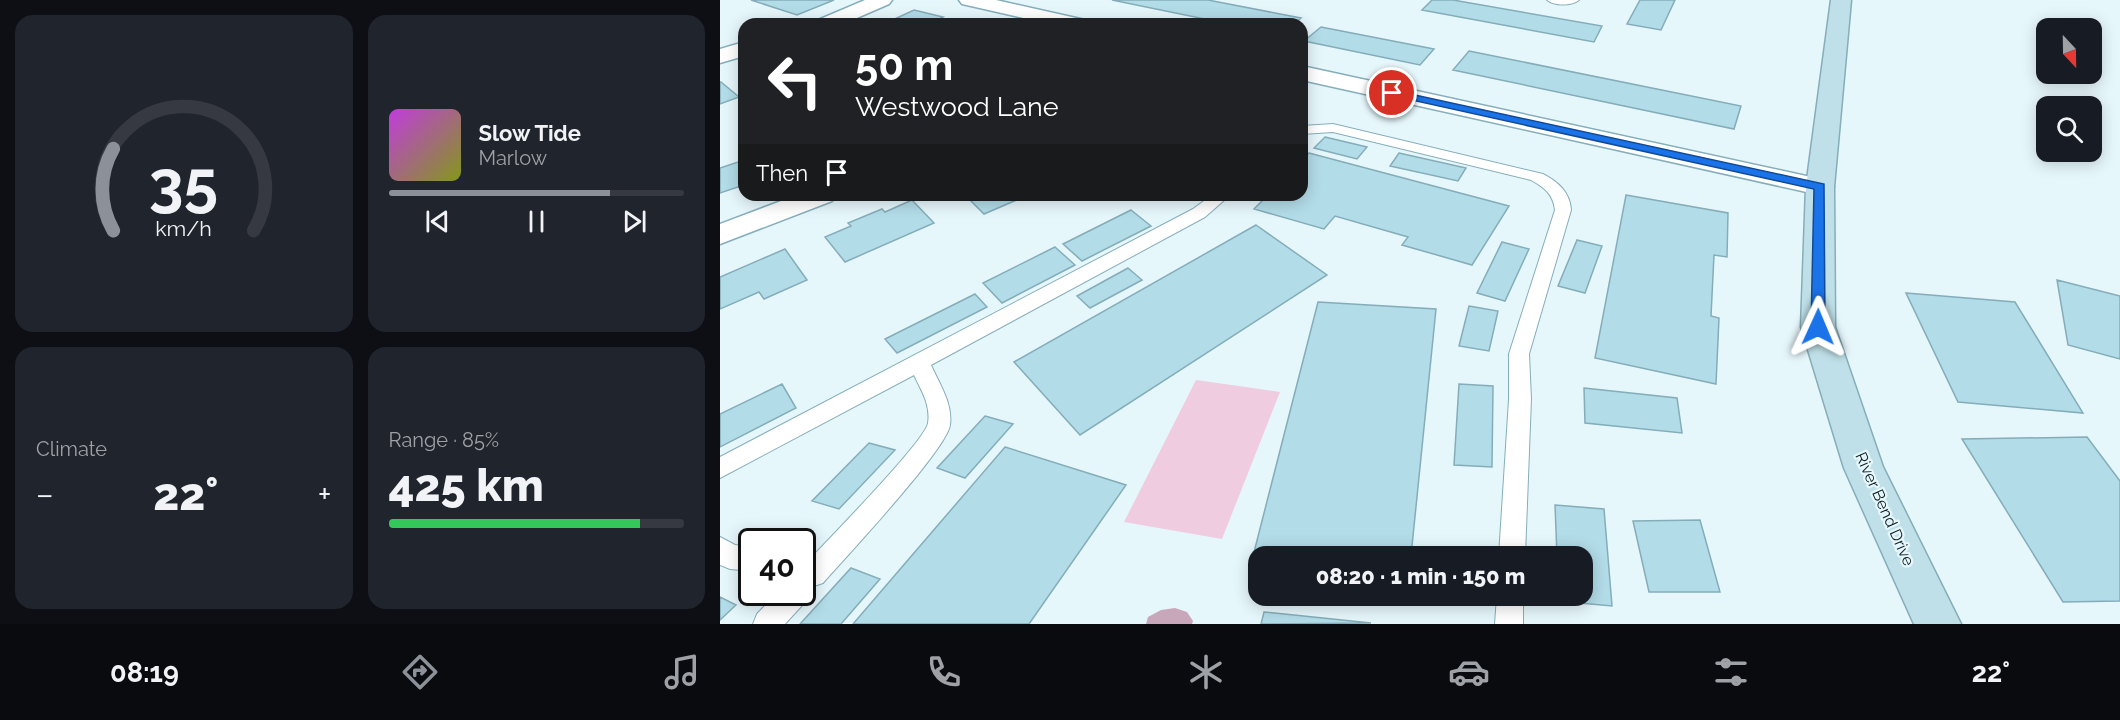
<!DOCTYPE html>
<html lang="en">
<head>
<meta charset="utf-8">
<style>
	:root { --surface:#171b24; --page:#20242c; --text:#f1f3f6; --muted:#9ea1a6; --line:#363941; --accent:#8c9099 }
	body { margin:0; font-family:Raleway,sans-serif; background:var(--page); color:var(--text); height:100vh; display:flex; flex-direction:column; font-size:22px; white-space:nowrap }
	* { box-sizing:border-box; margin:0 }
	p { font-size:20px; color:var(--muted) }
	.icon { flex:none; width:33px; height:33px; fill:none; stroke:currentColor; stroke-width:2; stroke-linecap:round; stroke-linejoin:round }
	.map { position:relative; flex:1; overflow:hidden }
	.sheet { display:flex; flex-direction:column; gap:15px; padding:15px; background:#0d0f14; width:720px }
	.sheet>* { flex:none }
	.banner { position:absolute; left:18px; top:18px; width:570px; height:183px; border-radius:18px; box-shadow:0 3px 15px #0003; background:#202124; color:#fff; overflow:hidden }
	.needle { width:39px; rotate:158deg }
	.buttons { position:absolute; left:1316px; top:18px; display:grid; gap:12px }
	.buttons a { display:grid; place-items:center; width:66px; height:66px; border-radius:12px; background:var(--surface); box-shadow:0 3px 15px #0003; font-size:30px }
	.speed { position:absolute; left:18px; top:528px; display:flex; gap:12px; font-size:30px; font-weight:700; text-align:center }
	.speed>* { display:grid; place-content:center; width:78px; height:78px; border-radius:50%; background:var(--surface); box-shadow:0 3px 15px #0003; line-height:1 }
	.speed .limit { border:3px solid #111; border-radius:9px; background:#fff; color:#111 }
	.pin { position:absolute; display:grid; place-items:center; width:51px; height:51px; color:#fff; margin:-26px; border:3px solid #fff; border-radius:50%; box-shadow:0 2px 6px #0007 }
	.me { position:absolute; width:66px; margin:-33px; rotate:1deg; stroke-linejoin:round; filter:drop-shadow(0 0 4px #0008) }
	.turn { display:flex; align-items:center; gap:21px; height:126px; padding:0 18px; font-size:27px }
	.turn .icon { width:78px; height:78px; stroke-width:2.5 }
	.turn b { display:block; font-size:42px; line-height:51px }
	.then { display:flex; align-items:center; height:57px; padding:0 18px; background:#0003; gap:12px; font-size:22px }
	.big { font-size:45px; font-weight:800; line-height:1.1 }
	.sheet .tile { flex:1; display:flex; flex-direction:column; justify-content:center; gap:9px; min-width:0; padding:0 21px; border-radius:18px; background:var(--page) }
	.sheet .dial { align-items:center; gap:0 }
	.dial svg { height:156px; overflow:visible; fill:none; stroke:var(--line); stroke-width:7; stroke-linecap:round; text-anchor:middle }
	.dial text { fill:var(--text); stroke:none }
	.song { display:flex; align-items:center; gap:18px }
	.cover { width:72px; height:72px; border-radius:9px; background:linear-gradient(135deg,hsl(290 70% 55%),hsl(70 70% 35%)) }
	.played { height:6px; border-radius:3px; background:linear-gradient(90deg,var(--accent) 75%,var(--line) 75%) }
	.keys { display:flex; justify-content:space-around; direction:ltr }
	.heat { display:flex; justify-content:space-between; align-items:center; font-size:33px; direction:ltr }
	.charge { height:9px; border-radius:4px; background:linear-gradient(90deg,#34c759 85%,var(--line) 0) }
	.sheet .tiles { flex:1; display:grid; gap:15px; grid-template-columns:repeat(2,1fr) }
	.trip { position:absolute; left:528px; top:546px; width:345px; height:60px; border-radius:18px; background:var(--surface); box-shadow:0 3px 15px #0003; font-weight:800; line-height:60px; text-align:center }
	.menu { display:flex; height:96px; justify-content:space-around; align-items:center; background:#090b0e; color:var(--muted) }
	.menu .icon { width:42px; height:42px }
	.menu .current { color:var(--accent) }
	.menu b { font-size:27px; color:var(--text) }
	main { display:flex; flex:1; min-height:0 }
	.map>svg:first-child { display:block }
	.green { fill:#efccdf }
	.water { fill:#c9a7ba }
	.building { fill:#b2dce8; stroke:#84adb9; stroke-width:1.5 }
	.lines { fill:none; stroke-linecap:round; stroke-linejoin:round }
	.lane-casing { stroke:#85aeba; stroke-width:2 }
	.street-casing { stroke:#85aeba; stroke-width:3 }
	.secondary-casing { stroke:#85aeba; stroke-width:3 }
	.lane { fill:#fff; fill-rule:evenodd }
	.street { fill:#fff; fill-rule:evenodd }
	.secondary { fill:#bfe0e8; fill-rule:evenodd }
	.route { fill:#1a73e8; stroke:#114b97; stroke-width:1.5 }
	.labels { text-anchor:middle; dominant-baseline:central; stroke-width:4.5; stroke-linejoin:round; paint-order:stroke }
	.street-label { font-size:16px; fill:#0d1d22; stroke:#e6f7fc }
</style>
</head>
<body>
<main>
<section class="sheet">
<div class="tiles">
<div class="tile dial"><svg viewBox="0 0 100 80">
<path d="M14 69A42 42 0 1 1 86 69"/>
<path d="M14 69A42 42 0 0 1 14 27" stroke="#8c9099"/>
<text x="50" y="56" font-size="32" font-weight="700">35</text>
<text x="50" y="72" font-size="11">km/h</text>
</svg></div>
<div class="tile">
<div class="song"><i class="cover"></i><div><b>Slow Tide</b><p>Marlow</p></div></div>
<div class="played"></div>
<div class="keys"><svg class="icon" aria-label="previous" viewBox="0 0 24 24"><path d="M18 5L8 12l10 7zM5 5v14"/></svg><svg class="icon" aria-label="pause" viewBox="0 0 24 24"><path d="M8 5v14M16 5v14"/></svg><svg class="icon" aria-label="next" viewBox="0 0 24 24"><path d="M6 5l10 7-10 7zM19 5v14"/></svg></div>
</div>
<div class="tile"><p>Climate</p>
<div class="heat"><a>−</a><b class="big">22°</b><a>+</a></div>
</div>
<div class="tile"><p>Range · 85%</p><b class="big">425 km</b><div class="charge"></div></div>
</div>
</section>
<div class="map">
<svg width="1400" height="624" viewBox="0 0 1400 624">
	<rect width="100%" height="100%" fill="#e6f7fc"/>
	<!-- green -->
	<path class="green" d="M476,380L560,392L502,539L404,522Z"/>
	<!-- water -->
	<path class="water" d="M455,608L467,612L473,621L472,624H426L428,617L441,610Z"/>
	<!-- building -->
	<path class="building" d="M31,0H114L77,15Z
		M392,0H488L581,18L574,24H509Z
		M712,0H733L882,26L874,42L702,10Z
		M920,0H955L941,30L907,24Z
		M194,10L223,17L209,24L166,23Z
		M601,27L714,49L700,65L584,41Z
		M749,51L1021,106L1014,129L733,70Z
		M0,82H1L19,97L0,104Z
		M605,137L647,147L637,159L594,148Z
		M589,153L789,206L752,265L682,245L688,237L615,216L604,229L534,209L548,195H582V160Z
		M679,153L746,168L738,181L670,166Z
		M24,160V185L0,193V168Z
		M245,195H308L264,214Z
		M906,195L1008,213L1007,257L994,255L991,316L999,318L996,384L875,358Z
		M192,200L214,223L125,262L105,237L131,226L128,223L162,209L165,212Z
		M411,210L431,226L362,261L343,244Z
		M536,225L607,275L360,435L294,362Z
		M857,240L882,246L865,293L838,286Z
		M782,242L809,249L785,301L757,293Z
		M335,247L355,265L282,303L263,283Z
		M65,249L87,280L44,299L39,292L0,309V277Z
		M408,268L422,280L370,308L357,296Z
		M1337,280L1400,296V359L1348,345Z
		M1186,293L1295,302L1363,413L1238,402Z
		M255,294L267,307L177,353L165,339Z
		M598,302L716,309L691,556H538V561L532,560Z
		M749,306L778,311L769,351L739,346Z
		M62,384L76,408L0,447V414Z
		M739,384L773,386L772,467L734,465Z
		M864,388L957,398L962,433L865,423Z
		M265,416L293,424L245,478L217,468Z
		M1367,437L1400,481V601L1343,602L1242,439Z
		M149,443L175,450L119,509L92,501Z
		M285,447L406,485L309,624H133Z
		M835,505L884,509L892,606L838,601V596H862V556H837Z
		M980,520L1000,592H929L913,521Z
		M131,568L160,579L121,624H80Z
		M0,597L16,605L0,620Z
		M544,612L651,623L541,624Z"/>
	<g class="lines">
		<defs>
			<path id="lane" d="M827,0H859C852,6 834,6 827,0Z
				M613,124L823,174C838,182 850,192 851,210L809,354L811,399L805,556H779L789,399V354L835,210C833,194 825,188 811,180L613,132L582,134V126Z
				M492,195H510L485,217L211,365C220,385 233,404 230,425C227,449 125,558 103,583L94,586L87,584L90,592L86,601L65,624H33L37,614L58,592H82V558L89,560C108,540 206,440 208,423C211,405 201,390 194,375L0,478V457L473,209Z
				M0,537L15,545L32,547V571L10,569L0,565Z
				M777,596H803V624H775Z"/>
			<path id="street" d="M145,0H172L169,4L123,24H95L98,20Z
				M239,0H276L365,20L368,24H330L242,4Z
				M24,42V56L0,63V49Z
				M582,66L1100,179L1110,181L1114,187L1110,193L1100,195L582,80Z
				M77,195H116L112,201L0,244V224Z"/>
			<path id="secondary" d="M1111,0H1131L1114,187L1115,327L1163,467L1241,624H1194L1124,468L1081,327L1086,187Z"/>
		</defs>
		<!-- lane casing -->
		<use href="#lane" class="lane-casing"/>
		<!-- street casing -->
		<use href="#street" class="street-casing"/>
		<!-- secondary casing -->
		<use href="#secondary" class="secondary-casing"/>
		<!-- lane -->
		<use href="#lane" class="lane"/>
		<!-- street -->
		<use href="#street" class="street"/>
		<!-- secondary -->
		<use href="#secondary" class="secondary"/>
	</g>
	<!-- route -->
	<path class="route" d="M672,90L1104,184L1105,327L1098,332L1091,327L1094,189L669,95V91Z"/>
	<g class="labels">
		<!-- street labels -->
		<g class="street-label">
			<text transform="translate(1165 509) rotate(66)">River Bend Drive</text>
		</g>
	</g>
</svg>
<div class="buttons">
<a><svg class="needle" viewBox="-14 -14 28 28"><path d="M0-13l5 13h-10z" fill="#e53935"/><path d="M0 13l5-13h-10z" fill="#9ea1a6"/></svg></a>
<a><svg class="icon" aria-label="search" viewBox="0 0 24 24"><circle cx="10" cy="10" r="6"/><path d="M15 15l6 6"/></svg></a>
</div>
<div class="speed"><div class="limit">40</div></div>
<div class="pin" style="left:672px;top:93px;background:#d93025"><svg class="icon" aria-label="arrive" viewBox="0 0 24 24"><path d="M6 21V4h12l-3 4 3 4H6"/></svg></div>
<svg class="me" style="left:1098px;top:327px" viewBox="-20 -20 40 40"><path d="M0-17L14 15 0 8-14 15z" fill="#1a73e8" stroke="#fff" stroke-width="4"/></svg>
<div class="trip">08:20 · 1 min · 150 m</div>
<div class="banner">
<div class="turn"><svg class="icon" aria-label="left" viewBox="0 0 24 24"><path d="M17 20v-9H6M10 6l-5 5 5 5"/></svg><div><b>50 m</b>Westwood Lane</div></div>
<div class="then">Then<svg class="icon" aria-label="arrive" viewBox="0 0 24 24"><path d="M6 21V4h12l-3 4 3 4H6"/></svg></div>
</div>
</div>
</main>
<nav class="menu">
<b>08:19</b>
<svg class="icon current" aria-label="directions" viewBox="0 0 24 24"><path d="M12 3l9 9-9 9-9-9zM9 14v-3h6M13 9l2 2-2 2"/></svg>
<svg class="icon" aria-label="music" viewBox="0 0 24 24"><path d="M9 18V5l10-2v13"/><circle cx="6" cy="18" r="3"/><circle cx="16" cy="16" r="3"/></svg>
<svg class="icon" aria-label="phone" viewBox="0 0 24 24"><path d="M5 4h4l2 5-3 2q2 4 5 5l2-3 5 2v4C11 20 4 13 5 4z"/></svg>
<svg class="icon" aria-label="climate" viewBox="0 0 24 24"><path d="M12 3v18M4 7l16 10M4 17L20 7"/></svg>
<svg class="icon" aria-label="car" viewBox="0 0 24 24"><path d="M5 17H2v-5l4-1 3-4h7l3 4 3 1v5h-3M9 17h6M6 11h13"/><circle cx="7" cy="17" r="2"/><circle cx="17" cy="17" r="2"/></svg>
<svg class="icon" aria-label="filters" viewBox="0 0 24 24"><path d="M4 7h16M4 17h16"/><circle cx="9" cy="7" r="2"/><circle cx="15" cy="17" r="2"/></svg>
<b>22°</b>
</nav>
</body>
</html>
